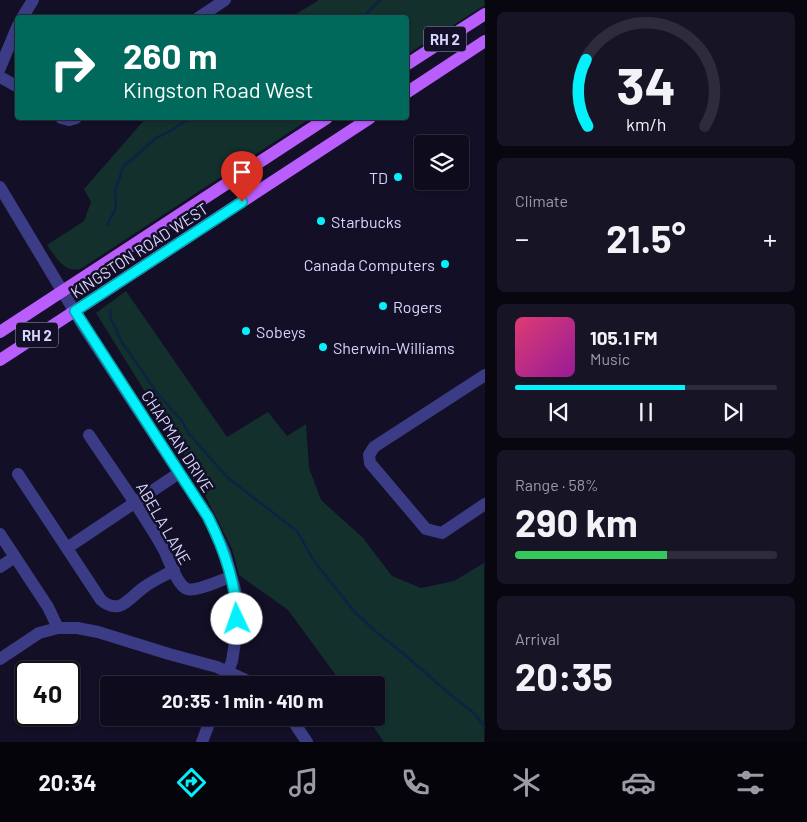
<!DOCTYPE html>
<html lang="en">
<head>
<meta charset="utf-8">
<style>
	:root { --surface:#0e0b1c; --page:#171425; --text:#f1f3f6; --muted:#9b9ba3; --line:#2e2b3b; --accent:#04f1fc }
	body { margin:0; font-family:Barlow,sans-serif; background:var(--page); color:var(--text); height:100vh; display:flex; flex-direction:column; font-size:19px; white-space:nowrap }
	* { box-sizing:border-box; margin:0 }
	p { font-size:16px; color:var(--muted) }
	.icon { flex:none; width:28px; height:28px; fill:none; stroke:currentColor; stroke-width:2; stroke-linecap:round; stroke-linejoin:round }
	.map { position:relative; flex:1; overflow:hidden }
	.side { display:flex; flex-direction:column; gap:12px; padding:12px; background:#08060f; width:322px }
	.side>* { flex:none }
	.hud { position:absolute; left:15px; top:15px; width:394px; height:105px; border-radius:5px; box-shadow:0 1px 4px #0004,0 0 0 1px var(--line); background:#00695c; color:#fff; overflow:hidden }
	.fabs { position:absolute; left:414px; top:135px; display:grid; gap:10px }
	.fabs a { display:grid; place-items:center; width:55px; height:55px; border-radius:5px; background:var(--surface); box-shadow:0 1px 4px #0004,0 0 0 1px var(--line); font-size:25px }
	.speed { position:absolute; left:15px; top:661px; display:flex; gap:10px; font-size:25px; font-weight:700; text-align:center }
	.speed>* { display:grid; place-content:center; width:65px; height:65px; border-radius:50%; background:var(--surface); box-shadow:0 1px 4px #0004,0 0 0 1px var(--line); line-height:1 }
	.speed .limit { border:2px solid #111; border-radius:8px; background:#fff; color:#111 }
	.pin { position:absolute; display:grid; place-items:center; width:42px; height:42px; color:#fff; margin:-51px -21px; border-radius:50% 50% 50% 0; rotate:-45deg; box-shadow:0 0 5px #0007 }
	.pin .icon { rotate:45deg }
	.me { position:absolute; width:55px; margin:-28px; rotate:357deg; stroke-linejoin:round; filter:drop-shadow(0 0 4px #0008) }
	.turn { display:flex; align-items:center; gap:18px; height:105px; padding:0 25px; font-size:22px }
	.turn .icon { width:65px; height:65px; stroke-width:2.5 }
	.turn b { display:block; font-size:35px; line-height:42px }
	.big { font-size:38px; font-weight:700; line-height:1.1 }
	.side .card { flex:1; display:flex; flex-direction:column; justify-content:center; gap:8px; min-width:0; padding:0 18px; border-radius:8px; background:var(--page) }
	.side .dial { align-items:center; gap:0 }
	.dial svg { height:130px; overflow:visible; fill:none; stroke:var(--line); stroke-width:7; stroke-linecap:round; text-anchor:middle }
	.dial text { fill:var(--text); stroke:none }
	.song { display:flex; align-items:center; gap:15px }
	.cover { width:60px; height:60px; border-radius:8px; background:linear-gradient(135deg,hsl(340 70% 55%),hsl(300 70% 35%)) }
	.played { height:5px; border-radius:2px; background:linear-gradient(90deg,var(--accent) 65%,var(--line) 65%) }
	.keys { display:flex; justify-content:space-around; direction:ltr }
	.heat { display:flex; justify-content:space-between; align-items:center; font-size:28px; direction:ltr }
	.charge { height:8px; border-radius:4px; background:linear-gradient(90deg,#34c759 58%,var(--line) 0) }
	.trip { position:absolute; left:100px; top:676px; width:285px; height:50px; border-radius:5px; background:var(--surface); box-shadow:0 1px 4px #0004,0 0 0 1px var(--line); font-weight:700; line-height:50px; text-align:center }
	.dock { display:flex; height:80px; justify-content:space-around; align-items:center; background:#06040b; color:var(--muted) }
	.dock .icon { width:35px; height:35px }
	.dock .active { color:var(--accent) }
	.dock b { font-size:22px; color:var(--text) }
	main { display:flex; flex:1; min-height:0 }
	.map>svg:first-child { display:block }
	.green { fill:#13302d }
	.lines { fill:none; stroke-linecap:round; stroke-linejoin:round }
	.stream { stroke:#0b2344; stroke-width:2.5 }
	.minor { stroke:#3b3c85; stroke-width:12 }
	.major { stroke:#b95efd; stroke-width:12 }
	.route-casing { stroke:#039da4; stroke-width:12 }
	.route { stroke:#04f1fc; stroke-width:9 }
	.poi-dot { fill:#04f1fc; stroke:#120f26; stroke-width:2 }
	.labels { text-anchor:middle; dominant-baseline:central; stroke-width:5; stroke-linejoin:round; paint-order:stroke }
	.shield { fill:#120f26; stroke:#9d9abe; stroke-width:1 }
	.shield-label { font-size:15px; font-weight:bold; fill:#d8d5ff }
	.poi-label { font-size:16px; fill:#d8d5ff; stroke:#120f26; text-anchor:start }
	.street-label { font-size:16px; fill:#d8d5ff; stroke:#120f26 }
</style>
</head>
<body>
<main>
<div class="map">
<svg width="485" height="742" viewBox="0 0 485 742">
	<rect width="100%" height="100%" fill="#120f26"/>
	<!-- green -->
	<path class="green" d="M319,0H484L485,5L406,55V18L291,17Z
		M146,118H311L82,268C65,275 56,257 47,245L84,221L91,202L84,189Z
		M126,291L227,437L268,412L287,436L306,424L309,468L321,500L363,538L392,576L421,588L454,581L484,563V742H384L367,718H376V685H343L288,610L239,575L232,549L188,461L96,313Z"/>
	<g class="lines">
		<!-- stream -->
		<path class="stream" d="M362,18L380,0
			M107,225L116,208L115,192L123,167L156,138L172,130L185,121L199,118
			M111,311L110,316L121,341L158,394L182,421L189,434L228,478L297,531L314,561L354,611L375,631L405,655L446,691L476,715L485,728"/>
		<!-- minor -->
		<path class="minor" d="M22,18L33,0
			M198,18L225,0
			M0,68L18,25
			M0,77L18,87
			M61,118L69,120L76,118
			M0,187L82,324L208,517L225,553L236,593L237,629L232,661L223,685
			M485,375L374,447L369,455L370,463L426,529L442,533L485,504
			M89,435C114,473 142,510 164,550C169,560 177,585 187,589C196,592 220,580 231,577
			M18,474L101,600C120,616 129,598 143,588C152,581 164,576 174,570
			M0,534L48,607L58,628
			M67,548L179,473
			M0,567L15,557
			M0,659L39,633L58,628H77L98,632L169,654L217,667L257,685
			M291,718L307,742
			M202,742L211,718"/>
		<!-- major -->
		<path class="major" d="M406,65L485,14
			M406,93L485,41
			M0,332L327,118
			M0,360L370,118"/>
	</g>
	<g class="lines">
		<defs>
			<path id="route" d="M237,619C236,583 224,549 208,517L75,311L242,202"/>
		</defs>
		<!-- route casing -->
		<use href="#route" class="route-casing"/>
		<!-- route -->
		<use href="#route" class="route"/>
	</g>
	<!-- markers -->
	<g class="poi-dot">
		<circle cx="398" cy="177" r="5"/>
		<circle cx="321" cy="221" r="5"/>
		<circle cx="445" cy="264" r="5"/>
		<circle cx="383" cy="306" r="5"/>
		<circle cx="246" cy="331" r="5"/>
		<circle cx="323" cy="347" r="5"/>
	</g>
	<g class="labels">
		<!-- shield labels -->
		<g class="shield">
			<rect x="424" y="26.5" width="42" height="25" rx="4"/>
			<rect x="16" y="322.5" width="42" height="25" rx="4"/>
		</g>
		<g class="shield-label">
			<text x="445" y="39">RH 2</text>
			<text x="37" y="335">RH 2</text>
		</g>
		<!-- poi labels -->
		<g class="poi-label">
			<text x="388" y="177" text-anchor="end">TD</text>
			<text x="331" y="221">Starbucks</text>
			<text x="435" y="264" text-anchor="end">Canada Computers</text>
			<text x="393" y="306">Rogers</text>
			<text x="256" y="331">Sobeys</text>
			<text x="333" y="347">Sherwin-Williams</text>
		</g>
		<!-- street labels -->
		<g class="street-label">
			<text transform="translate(139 250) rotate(-33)">KINGSTON ROAD WEST</text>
			<text transform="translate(178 441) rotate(57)">CHAPMAN DRIVE</text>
			<text transform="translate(164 523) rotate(60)">ABELA LANE</text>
		</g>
	</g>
</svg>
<div class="fabs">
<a><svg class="icon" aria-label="layers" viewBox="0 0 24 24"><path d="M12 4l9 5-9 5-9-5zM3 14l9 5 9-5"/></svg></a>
</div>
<div class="speed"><div class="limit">40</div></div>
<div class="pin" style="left:242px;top:202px;background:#d93025"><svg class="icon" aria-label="arrive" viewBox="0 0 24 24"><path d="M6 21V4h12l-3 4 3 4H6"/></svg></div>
<svg class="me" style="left:237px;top:619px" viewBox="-20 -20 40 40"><circle r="19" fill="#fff"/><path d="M0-13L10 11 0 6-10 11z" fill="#04f1fc"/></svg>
<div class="trip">20:35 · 1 min · 410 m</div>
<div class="hud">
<div class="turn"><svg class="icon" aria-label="right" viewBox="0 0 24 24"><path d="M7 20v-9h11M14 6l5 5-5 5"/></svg><div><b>260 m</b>Kingston Road West</div></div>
</div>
</div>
<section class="side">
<div class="card dial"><svg viewBox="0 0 100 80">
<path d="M14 69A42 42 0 1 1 86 69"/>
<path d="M14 69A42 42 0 0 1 13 28" stroke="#04f1fc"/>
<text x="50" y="56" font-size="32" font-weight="700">34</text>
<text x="50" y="72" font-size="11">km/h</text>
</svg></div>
<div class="card"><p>Climate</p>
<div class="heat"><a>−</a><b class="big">21.5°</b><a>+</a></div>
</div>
<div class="card">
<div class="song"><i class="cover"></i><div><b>105.1 FM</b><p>Music</p></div></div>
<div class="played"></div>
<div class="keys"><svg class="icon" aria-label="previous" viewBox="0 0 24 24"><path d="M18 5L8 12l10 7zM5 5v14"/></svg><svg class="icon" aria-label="pause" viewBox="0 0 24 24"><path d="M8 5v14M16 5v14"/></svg><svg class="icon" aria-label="next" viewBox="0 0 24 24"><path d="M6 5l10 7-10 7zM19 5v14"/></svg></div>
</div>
<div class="card"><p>Range · 58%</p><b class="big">290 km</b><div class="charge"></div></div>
<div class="card"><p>Arrival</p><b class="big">20:35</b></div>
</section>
</main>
<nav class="dock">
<b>20:34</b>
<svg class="icon active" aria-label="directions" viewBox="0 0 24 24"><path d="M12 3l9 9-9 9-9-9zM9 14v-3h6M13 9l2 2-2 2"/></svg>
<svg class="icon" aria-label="music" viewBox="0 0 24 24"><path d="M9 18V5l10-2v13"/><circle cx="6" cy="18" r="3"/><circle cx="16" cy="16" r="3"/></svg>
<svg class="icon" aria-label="phone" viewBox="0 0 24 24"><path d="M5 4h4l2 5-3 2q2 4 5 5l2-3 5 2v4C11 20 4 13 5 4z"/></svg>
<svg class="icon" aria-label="climate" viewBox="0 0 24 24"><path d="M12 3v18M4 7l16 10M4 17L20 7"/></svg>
<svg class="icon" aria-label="car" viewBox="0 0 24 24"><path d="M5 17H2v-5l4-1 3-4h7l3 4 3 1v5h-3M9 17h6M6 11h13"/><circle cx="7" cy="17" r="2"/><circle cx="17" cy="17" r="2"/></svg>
<svg class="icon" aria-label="filters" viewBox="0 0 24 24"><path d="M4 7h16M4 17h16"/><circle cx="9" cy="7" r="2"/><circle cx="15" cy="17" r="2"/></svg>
</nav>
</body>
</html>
